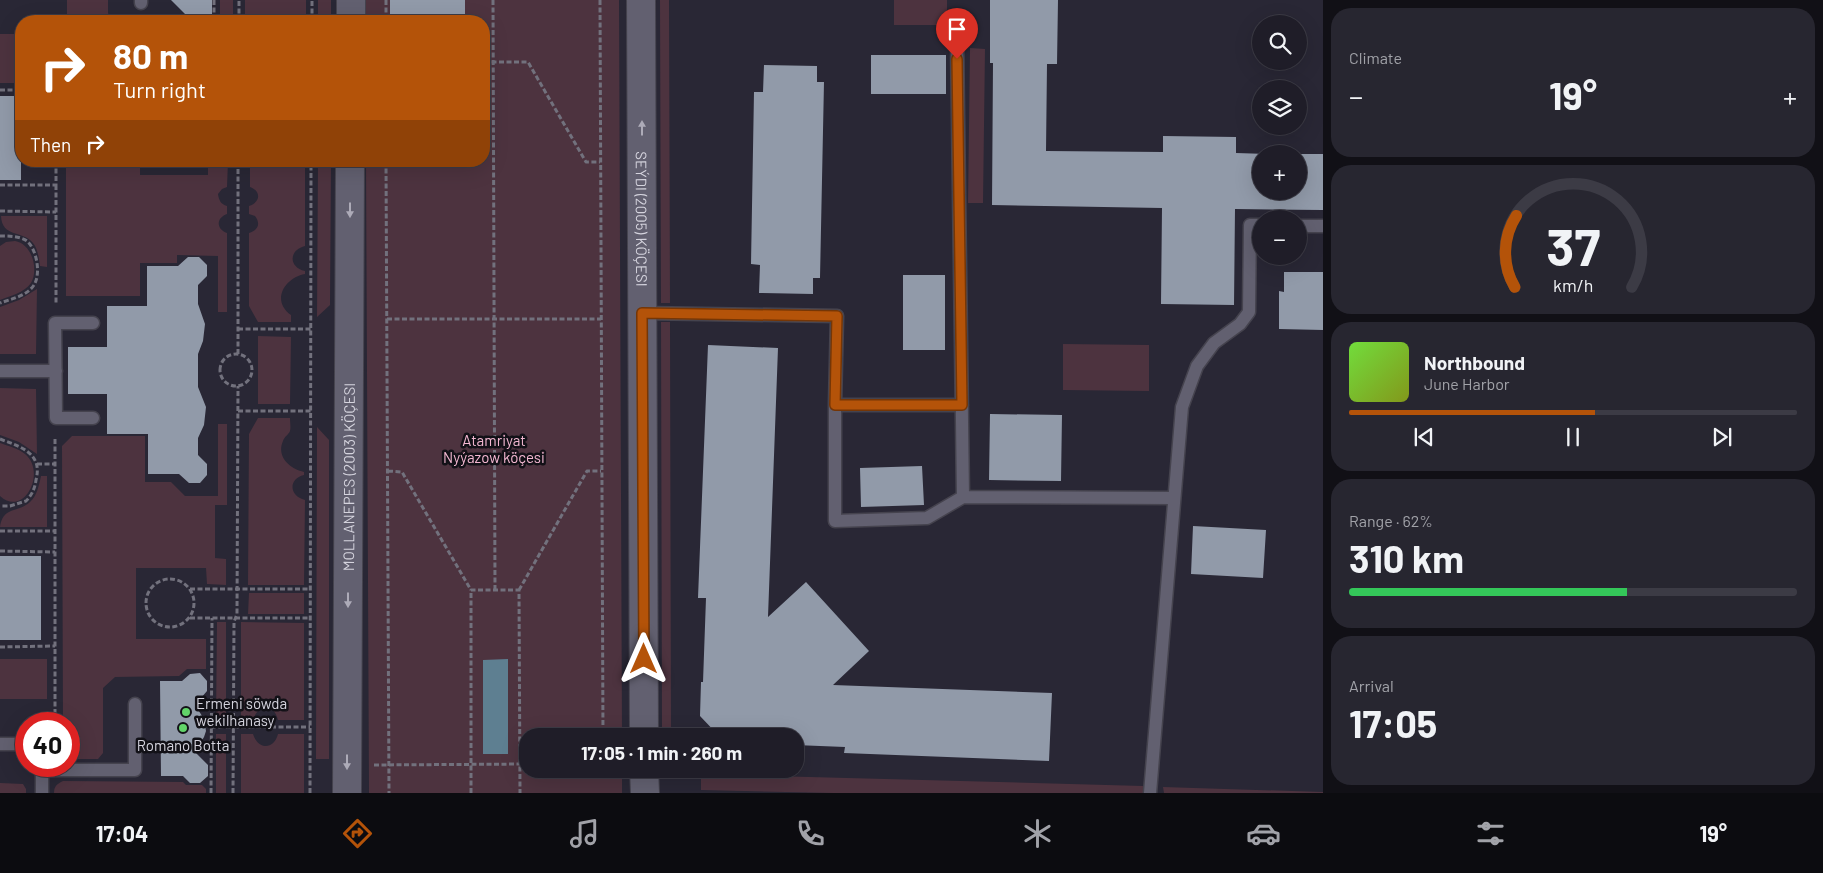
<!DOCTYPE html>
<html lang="en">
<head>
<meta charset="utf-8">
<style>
	:root { --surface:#1f1d28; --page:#272630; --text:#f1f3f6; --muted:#a1a2a8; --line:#3c3b45; --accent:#b45309 }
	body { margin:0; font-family:Barlow,sans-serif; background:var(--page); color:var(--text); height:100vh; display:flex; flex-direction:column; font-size:19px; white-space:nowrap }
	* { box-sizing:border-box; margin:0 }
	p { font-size:16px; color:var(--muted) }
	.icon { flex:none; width:28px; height:28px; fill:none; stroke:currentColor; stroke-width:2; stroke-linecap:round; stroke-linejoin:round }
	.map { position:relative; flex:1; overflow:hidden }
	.details { display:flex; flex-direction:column; gap:8px; padding:8px; background:#111016; width:500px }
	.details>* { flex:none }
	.banner { position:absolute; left:15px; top:15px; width:475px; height:152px; border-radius:20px; box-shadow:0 5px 20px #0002,0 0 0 1px var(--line); background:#b45309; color:#fff; overflow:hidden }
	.buttons { position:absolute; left:1252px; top:15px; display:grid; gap:10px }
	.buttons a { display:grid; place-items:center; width:55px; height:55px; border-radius:50%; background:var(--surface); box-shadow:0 5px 20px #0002,0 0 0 1px var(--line); font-size:25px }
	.speed { position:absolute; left:15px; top:712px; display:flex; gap:10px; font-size:25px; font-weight:700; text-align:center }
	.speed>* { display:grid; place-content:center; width:65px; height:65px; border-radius:50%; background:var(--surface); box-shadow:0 5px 20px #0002,0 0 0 1px var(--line); line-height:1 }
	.speed .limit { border:8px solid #d22; background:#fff; color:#111 }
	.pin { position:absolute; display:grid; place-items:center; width:42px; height:42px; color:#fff; margin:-51px -21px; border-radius:50% 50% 50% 0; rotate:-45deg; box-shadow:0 0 5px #0007 }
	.pin .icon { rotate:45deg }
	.me { position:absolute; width:55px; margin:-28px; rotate:0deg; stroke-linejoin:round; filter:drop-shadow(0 0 4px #0008) }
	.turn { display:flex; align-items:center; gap:18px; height:105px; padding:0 15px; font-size:22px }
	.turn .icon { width:65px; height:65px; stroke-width:2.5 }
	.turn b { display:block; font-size:35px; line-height:42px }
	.then { display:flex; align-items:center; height:48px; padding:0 15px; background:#0003; gap:10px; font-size:19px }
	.big { font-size:38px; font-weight:700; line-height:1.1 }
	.details .widget { flex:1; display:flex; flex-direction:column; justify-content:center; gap:8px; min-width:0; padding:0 18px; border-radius:20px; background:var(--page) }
	.details .dial { align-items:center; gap:0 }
	.dial svg { height:130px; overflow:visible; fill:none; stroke:var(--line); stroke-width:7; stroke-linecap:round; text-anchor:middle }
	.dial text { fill:var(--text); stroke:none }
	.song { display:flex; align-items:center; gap:15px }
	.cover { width:60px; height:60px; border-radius:8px; background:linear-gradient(135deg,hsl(100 70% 55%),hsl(70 70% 35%)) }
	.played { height:5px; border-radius:2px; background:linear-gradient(90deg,var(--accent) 55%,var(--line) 55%) }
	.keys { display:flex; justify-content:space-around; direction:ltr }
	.heat { display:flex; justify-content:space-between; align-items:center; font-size:28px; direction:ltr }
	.charge { height:8px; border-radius:4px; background:linear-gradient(90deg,#34c759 62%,var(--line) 0) }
	.trip { position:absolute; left:519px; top:728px; width:285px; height:50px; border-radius:20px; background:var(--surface); box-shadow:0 5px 20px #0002,0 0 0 1px var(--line); font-weight:700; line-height:50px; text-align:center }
	.tab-bar { display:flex; height:80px; justify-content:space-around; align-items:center; background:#0c0c10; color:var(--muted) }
	.tab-bar .icon { width:35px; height:35px }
	.tab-bar .active { color:var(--accent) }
	.tab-bar b { font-size:22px; color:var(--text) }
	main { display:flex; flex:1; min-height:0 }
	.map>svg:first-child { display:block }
	.green { fill:#4d333f }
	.water { fill:#5e7f91 }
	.building { fill:#919aa9 }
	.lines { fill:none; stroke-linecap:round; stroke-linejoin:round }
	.lane-casing { stroke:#45434e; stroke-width:15 }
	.secondary-casing { stroke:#45434e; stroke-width:30 }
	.path { stroke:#72717d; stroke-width:3; stroke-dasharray:5 2.5; stroke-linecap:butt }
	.lane { stroke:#626070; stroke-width:12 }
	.secondary { stroke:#626070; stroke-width:28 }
	.oneway { fill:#adabb8 }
	.route-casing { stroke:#753606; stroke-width:12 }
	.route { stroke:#b45309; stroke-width:9 }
	.poi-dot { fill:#62d469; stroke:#121117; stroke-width:2 }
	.labels { text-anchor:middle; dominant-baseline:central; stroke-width:5; stroke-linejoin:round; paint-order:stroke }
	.street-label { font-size:15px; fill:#d5d4de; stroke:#121117 }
	.park-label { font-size:15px; fill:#f4b8d2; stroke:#121117 }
	.poi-label { font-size:15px; fill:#d5d4de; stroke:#121117; text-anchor:start }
</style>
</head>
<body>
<main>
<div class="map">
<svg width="1323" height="793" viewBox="0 0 1323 793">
	<rect width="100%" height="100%" fill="#292735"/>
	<!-- green -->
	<path class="green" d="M67,0H108V13L112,21H67Z
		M220,0H233V21H220Z
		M245,0H306V21H245Z
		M318,0H331V21H318Z
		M366,0H619L622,736H528V769H622V793H369L366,161H484V21H366Z
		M660,0H669L670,303H661Z
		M894,0H947V25H894Z
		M0,34H21V83H0Z
		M970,48L985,49L983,203H968Z
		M66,161H140V175H208V161H228L227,187L222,189L218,194C219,201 221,204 227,206V214C216,218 216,229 227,233V312H218V256L177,255V263H140V296H66Z
		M250,161H305V246C289,250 288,267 305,271V274C284,278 271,301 291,315V322H258L249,306V233C258,230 261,224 255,216L249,214V206C261,202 261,191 250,187Z
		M318,161H331L330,305L317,317Z
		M1,216H47V267L40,266C39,259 38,249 33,243C23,230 2,238 1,216Z
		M15,241C32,244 39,269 31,283C24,293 10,296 0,300V246L6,242Z
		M37,289L36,354H0V307L19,300Z
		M661,322H670L671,736H662Z
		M258,336L291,337L290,404H258Z
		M1063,344L1149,345V391L1063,390Z
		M0,388L36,389L37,454L19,442L0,435Z
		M258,418H290C290,422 291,428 290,431C289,434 284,437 283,441C276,457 290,469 304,472V475C288,479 289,496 305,500L304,585H248L249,434Z
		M218,424H227V505H215V558L226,559V585L207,584L206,568H136V639H206V669H187L179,676L115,677L103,688V753L98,759H69V724H63L62,446L72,436H145V482H171L185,496H218Z
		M317,427L329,440V759H316Z
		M0,443C8,446 18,448 25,454C47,472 24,518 0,496Z
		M41,476H47V527H0C3,506 18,513 30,502C37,496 39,485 41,476Z
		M249,593H304V614H248Z
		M217,622H226V720H216Z
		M241,622L304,623V720H278C274,703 258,704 253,720H241Z
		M0,659H47V699H0Z
		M216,734H226V793H216Z
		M241,734H253C258,750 274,750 278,734H304V793H241Z
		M701,774L1143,786V793H833L701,790Z
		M63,781L183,782L186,785H202L206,789V793H54C54,786 57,784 63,781Z
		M0,783L23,784L26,789V793H0Z
		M1163,787L1323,792V793H1164Z"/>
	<!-- water -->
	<path class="water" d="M508,659V754H483V660Z"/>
	<!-- building -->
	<path class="building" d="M171,0H212V21H192Z
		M390,0H465V21H390Z
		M990,0H1058L1057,64H1047L1046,151L1163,152V136L1236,137V153L1268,154H1261V191H1299V154H1323V210L1235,209L1234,305L1161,304L1162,208L992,205L993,63H990Z
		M871,55H946V94H871Z
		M764,65L817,66V82H824L820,278H813V294L759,293L760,265L751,264L754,92H763Z
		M0,96H21V180H0Z
		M188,257H199L207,265V276L198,285V304L205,324L203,341L198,354V387L206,407L204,425L198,438V455L207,464V475L200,483H189L179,474H148V434H107V394H68V347H107V306H147V266H178Z
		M1284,272H1323V330L1279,329V291L1284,292Z
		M903,275H945V350H903Z
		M708,345L778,348L768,617L806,582L869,651L833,685L1052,693L1049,761L844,753L845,747L795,745V736H719L700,716L701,682H703L706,598H698Z
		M990,414L1062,415L1061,481L989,480Z
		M922,466L924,505L861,507L860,468Z
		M1193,526L1266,530L1263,578L1191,574Z
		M0,556H41V640H0Z
		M200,673L207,681V691L195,705L204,719L206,731L204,737L195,752L208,765V776L200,783H190L183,776H161L160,681H182L190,674Z"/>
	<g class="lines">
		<defs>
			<path id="lane" d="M141,0V3
				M957,40L963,497
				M1299,226H1323
				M642,313L837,316L835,405H962
				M93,323H55L56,418H93
				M0,371H56
				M835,405V521L927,518L963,497L1174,498
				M0,744H26
				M42,770H135V704
				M42,793V766
				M1150,793L1182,407L1197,366L1214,343L1240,324L1249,312L1250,225H1261"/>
			<g id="secondary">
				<path id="s1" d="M641,0L644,736"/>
				<path d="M351,21V0"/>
				<path d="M644,769L645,793"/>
				<path id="s2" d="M347,793L350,161"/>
			</g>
		</defs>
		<!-- lane casing -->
		<use href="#lane" class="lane-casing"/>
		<!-- secondary casing -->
		<use href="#secondary" class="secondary-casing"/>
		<!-- path -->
		<path class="path" d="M214,0V21
			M386,0V21
			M493,0L495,590
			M600,0L603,736
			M239,21V0
			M312,21V0
			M484,62H528L586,162H600
			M0,90H21
			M161,161C168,167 179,167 187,161
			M386,161L389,793
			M386,162L401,161
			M0,185H56V161
			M56,185V303
			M0,211L56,212
			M0,236C8,236 20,236 27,241C37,250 41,274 34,285C27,296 11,299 0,303
			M387,319H601
			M238,329H311
			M238,354V161
			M220 370a16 16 0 1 1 32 0a16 16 0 1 1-32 0Z
			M238,411H311
			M0,439C21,447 43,453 36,480C35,488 32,495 26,501L10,506H0
			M55,439V724
			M37,464H55
			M388,471L402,472L471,590
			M0,531H55
			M0,551L55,552
			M146 603a24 24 0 1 1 48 0a24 24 0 1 1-48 0Z
			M190,589H310
			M519,590L587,471H601
			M190,618H310
			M0,647L55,646
			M211,727H310
			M374,765L528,764
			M211,793L212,618
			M233,793L234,622L237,614L238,386
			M310,793L311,161
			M471,793V590H519L520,793"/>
		<!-- lane -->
		<use href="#lane" class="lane"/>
		<!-- secondary -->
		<use href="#secondary" class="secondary"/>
	</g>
	<!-- one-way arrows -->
	<defs><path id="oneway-solid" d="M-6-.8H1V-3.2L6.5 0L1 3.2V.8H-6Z" transform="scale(1.25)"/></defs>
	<g class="oneway">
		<use href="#oneway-solid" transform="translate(642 128) rotate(-90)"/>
		<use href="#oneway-solid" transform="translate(350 210) rotate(90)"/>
		<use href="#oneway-solid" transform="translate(348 600) rotate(90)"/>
		<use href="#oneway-solid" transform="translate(347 762) rotate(90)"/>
	</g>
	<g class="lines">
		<defs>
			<path id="route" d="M644,659L642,313L837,316L835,405H962L957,59"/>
		</defs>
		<!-- route casing -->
		<use href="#route" class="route-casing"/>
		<!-- route -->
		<use href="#route" class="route"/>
	</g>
	<!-- markers -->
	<g class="poi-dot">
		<circle cx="186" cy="712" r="5"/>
		<circle cx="183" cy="728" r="5"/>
	</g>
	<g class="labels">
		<!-- street labels -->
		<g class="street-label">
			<text stroke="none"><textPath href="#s1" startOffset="219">SEÝDI (2005) KÖÇESI</textPath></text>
			<text stroke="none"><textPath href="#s2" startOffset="316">MOLLANEPES (2003) KÖÇESI</textPath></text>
		</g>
		<!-- park labels -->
		<g class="park-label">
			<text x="494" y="440">Atamriyat<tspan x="494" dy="17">Nyýazow köçesi</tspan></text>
		</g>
		<!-- poi labels -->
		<g class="poi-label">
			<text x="196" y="703">Ermeni söwda<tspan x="196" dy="17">wekilhanasy</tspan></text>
			<text x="183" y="745" text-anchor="middle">Romano Botta</text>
		</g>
	</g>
</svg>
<div class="buttons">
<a><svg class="icon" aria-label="search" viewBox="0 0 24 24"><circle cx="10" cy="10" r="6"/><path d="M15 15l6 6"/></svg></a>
<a><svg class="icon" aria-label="layers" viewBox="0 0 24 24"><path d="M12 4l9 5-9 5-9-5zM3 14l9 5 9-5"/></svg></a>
<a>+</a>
<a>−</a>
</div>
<div class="speed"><div class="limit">40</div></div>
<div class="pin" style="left:957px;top:59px;background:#d93025"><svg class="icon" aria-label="arrive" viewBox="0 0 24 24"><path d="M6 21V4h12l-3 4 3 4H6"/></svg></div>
<svg class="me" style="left:644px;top:659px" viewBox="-20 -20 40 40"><path d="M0-17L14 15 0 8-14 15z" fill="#b45309" stroke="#fff" stroke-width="4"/></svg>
<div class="trip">17:05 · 1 min · 260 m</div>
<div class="banner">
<div class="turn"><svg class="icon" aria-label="right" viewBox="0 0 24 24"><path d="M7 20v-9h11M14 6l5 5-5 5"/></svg><div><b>80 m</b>Turn right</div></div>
<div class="then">Then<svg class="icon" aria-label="right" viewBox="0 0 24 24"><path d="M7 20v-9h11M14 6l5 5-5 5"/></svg></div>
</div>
</div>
<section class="details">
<div class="widget"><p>Climate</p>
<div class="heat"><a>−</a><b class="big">19°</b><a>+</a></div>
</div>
<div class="widget dial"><svg viewBox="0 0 100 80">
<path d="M14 69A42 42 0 1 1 86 69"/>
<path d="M14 69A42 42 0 0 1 15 25" stroke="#b45309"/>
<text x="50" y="56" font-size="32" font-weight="700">37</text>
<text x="50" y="72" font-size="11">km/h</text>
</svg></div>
<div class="widget">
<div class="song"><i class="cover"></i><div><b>Northbound</b><p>June Harbor</p></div></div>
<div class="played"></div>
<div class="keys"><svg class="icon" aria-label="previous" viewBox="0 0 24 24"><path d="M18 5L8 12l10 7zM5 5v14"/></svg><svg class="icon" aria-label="pause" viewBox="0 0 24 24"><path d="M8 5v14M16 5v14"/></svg><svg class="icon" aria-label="next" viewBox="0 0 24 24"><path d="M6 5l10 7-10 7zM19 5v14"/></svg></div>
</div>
<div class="widget"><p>Range · 62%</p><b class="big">310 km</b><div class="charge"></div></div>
<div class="widget"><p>Arrival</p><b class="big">17:05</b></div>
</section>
</main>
<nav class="tab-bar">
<b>17:04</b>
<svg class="icon active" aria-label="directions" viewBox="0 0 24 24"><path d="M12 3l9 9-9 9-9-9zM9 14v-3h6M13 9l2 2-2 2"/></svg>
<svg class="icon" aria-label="music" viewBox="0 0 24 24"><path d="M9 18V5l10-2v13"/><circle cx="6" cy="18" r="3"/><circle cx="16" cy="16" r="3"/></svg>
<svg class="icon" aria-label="phone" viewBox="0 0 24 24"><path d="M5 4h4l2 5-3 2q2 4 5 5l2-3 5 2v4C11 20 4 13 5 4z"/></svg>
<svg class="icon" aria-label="climate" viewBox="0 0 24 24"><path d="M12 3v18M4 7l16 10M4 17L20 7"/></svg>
<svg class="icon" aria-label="car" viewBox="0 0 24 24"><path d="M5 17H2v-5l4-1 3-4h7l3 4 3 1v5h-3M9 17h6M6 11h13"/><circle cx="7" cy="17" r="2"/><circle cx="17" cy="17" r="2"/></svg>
<svg class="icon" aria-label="filters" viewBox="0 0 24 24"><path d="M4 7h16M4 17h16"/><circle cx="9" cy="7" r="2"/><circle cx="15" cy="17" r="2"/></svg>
<b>19°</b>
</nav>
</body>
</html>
